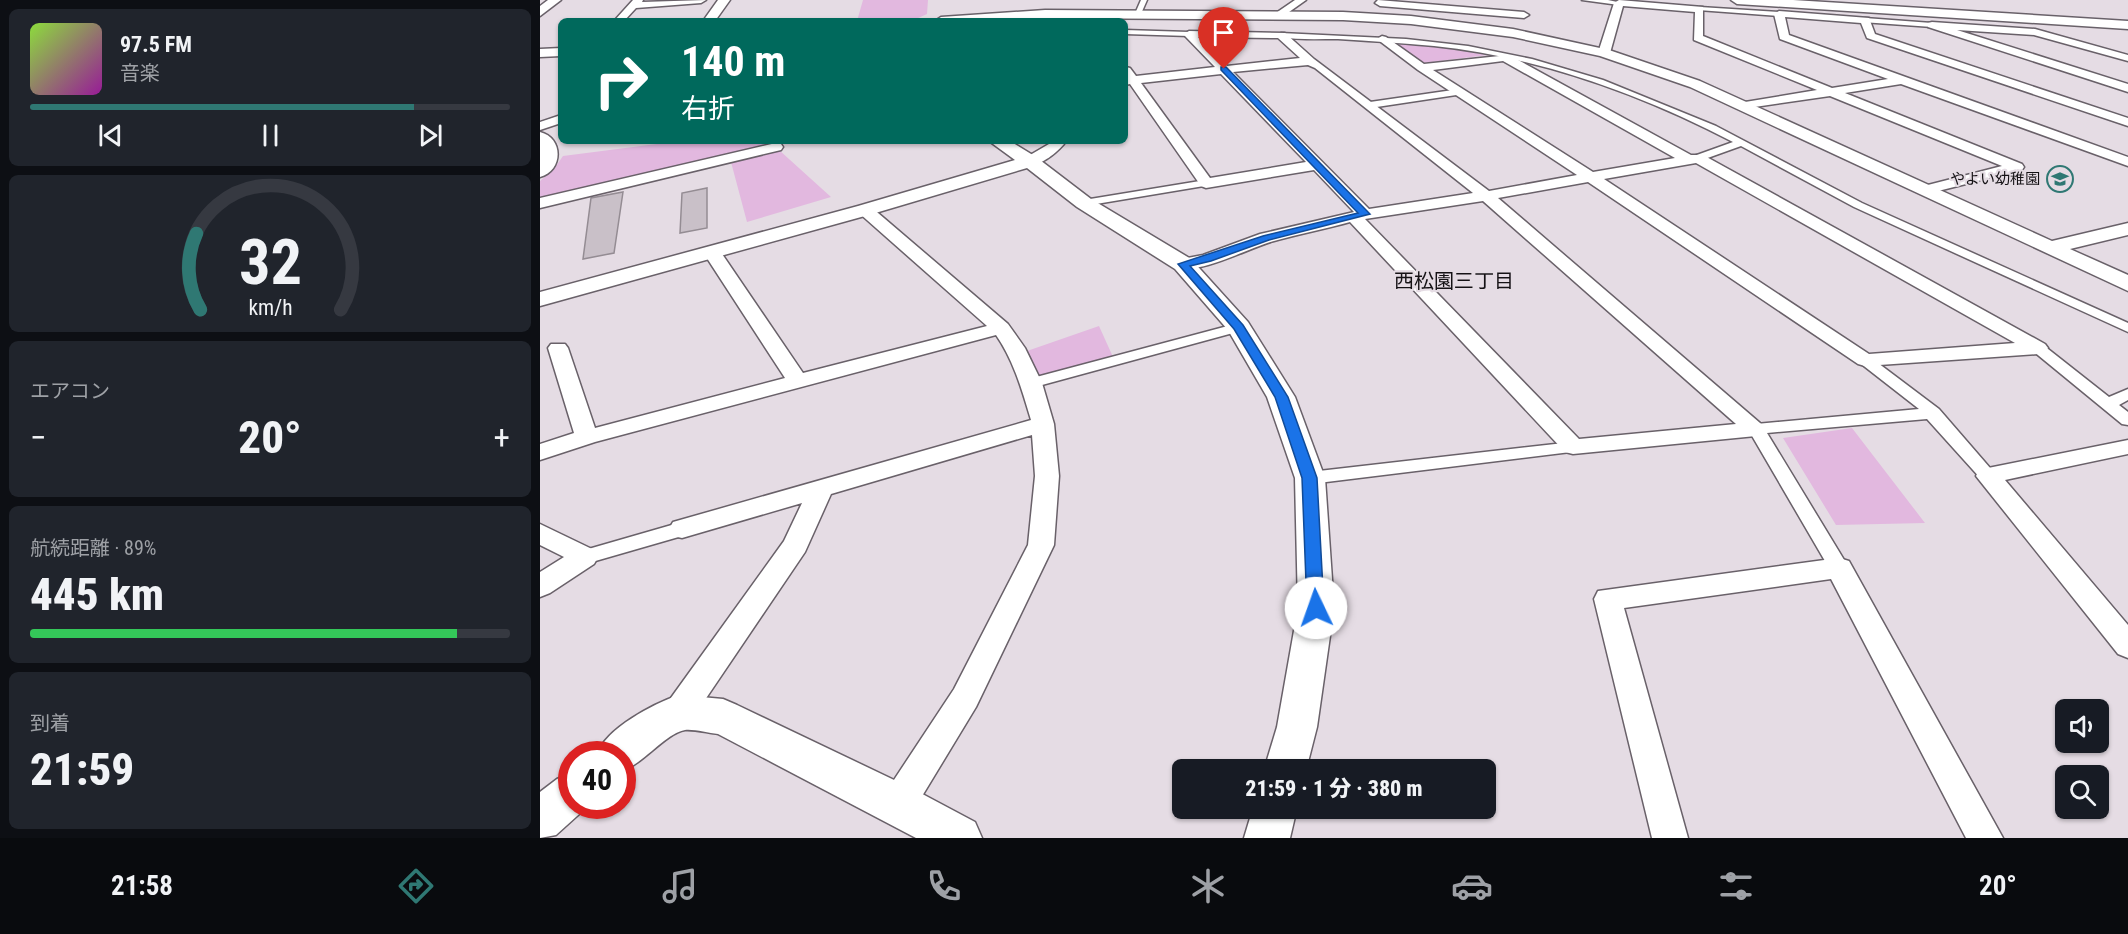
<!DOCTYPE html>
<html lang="ja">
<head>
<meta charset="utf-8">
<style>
	:root { --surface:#171b24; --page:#20242c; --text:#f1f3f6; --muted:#9ea1a6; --line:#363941; --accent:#2f7873 }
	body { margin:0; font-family:"Roboto Condensed","Noto Sans JP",sans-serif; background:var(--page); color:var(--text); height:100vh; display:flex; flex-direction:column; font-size:22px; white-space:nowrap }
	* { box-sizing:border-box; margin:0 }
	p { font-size:20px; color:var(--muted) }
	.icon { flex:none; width:33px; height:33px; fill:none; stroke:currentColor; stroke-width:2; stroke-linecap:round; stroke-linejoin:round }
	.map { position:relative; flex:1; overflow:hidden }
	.drawer { display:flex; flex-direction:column; gap:9px; padding:9px; background:#0d0f14; width:540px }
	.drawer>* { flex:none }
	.hud { position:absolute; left:18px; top:18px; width:570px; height:126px; border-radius:9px; box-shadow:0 2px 4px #0004; background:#00695c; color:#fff; overflow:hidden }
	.fabs { position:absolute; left:1515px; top:699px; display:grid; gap:12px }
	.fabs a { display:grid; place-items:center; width:54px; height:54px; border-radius:9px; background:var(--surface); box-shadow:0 2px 4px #0004; font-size:30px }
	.speed { position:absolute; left:18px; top:741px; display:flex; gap:12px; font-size:30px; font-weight:700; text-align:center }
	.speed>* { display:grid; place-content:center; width:78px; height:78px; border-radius:50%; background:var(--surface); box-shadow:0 2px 4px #0004; line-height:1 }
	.speed .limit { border:9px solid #d22; background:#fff; color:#111 }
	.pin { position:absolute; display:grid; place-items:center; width:51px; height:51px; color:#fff; margin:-62px -26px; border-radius:50% 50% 50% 0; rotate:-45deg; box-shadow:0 0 6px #0007 }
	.pin .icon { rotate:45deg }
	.me { position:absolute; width:66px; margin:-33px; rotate:357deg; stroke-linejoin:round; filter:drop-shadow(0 0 4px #0008) }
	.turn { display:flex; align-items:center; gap:21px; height:126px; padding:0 24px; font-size:27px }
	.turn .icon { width:78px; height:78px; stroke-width:2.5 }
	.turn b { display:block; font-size:42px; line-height:51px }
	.big { font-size:45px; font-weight:800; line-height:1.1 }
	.drawer .tile { flex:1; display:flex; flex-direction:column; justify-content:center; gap:9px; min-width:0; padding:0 21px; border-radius:9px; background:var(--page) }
	.drawer .dial { align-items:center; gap:0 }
	.dial svg { height:156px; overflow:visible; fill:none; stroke:var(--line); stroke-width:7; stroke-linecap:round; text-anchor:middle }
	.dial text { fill:var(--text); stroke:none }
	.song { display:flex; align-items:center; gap:18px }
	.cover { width:72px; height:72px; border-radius:9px; background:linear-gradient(135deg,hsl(90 70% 55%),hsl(300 70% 35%)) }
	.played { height:6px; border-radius:3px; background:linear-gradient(90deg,var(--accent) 80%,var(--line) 80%) }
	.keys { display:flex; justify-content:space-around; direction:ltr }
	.heat { display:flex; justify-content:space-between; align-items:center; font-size:33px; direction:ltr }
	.charge { height:9px; border-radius:4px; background:linear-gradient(90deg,#34c759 89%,var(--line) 0) }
	.trip { position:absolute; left:632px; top:759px; width:324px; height:60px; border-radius:9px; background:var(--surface); box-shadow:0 2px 4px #0004; font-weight:800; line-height:60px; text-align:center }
	.tab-bar { display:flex; height:96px; justify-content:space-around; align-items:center; background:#090b0e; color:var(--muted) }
	.tab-bar .icon { width:42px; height:42px }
	.tab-bar .selected { color:var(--accent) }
	.tab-bar b { font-size:27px; color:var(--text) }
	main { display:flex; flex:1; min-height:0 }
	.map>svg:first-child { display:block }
	.green { fill:#e2b8df }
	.building { fill:#c9c0c8; stroke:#948c93; stroke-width:1.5 }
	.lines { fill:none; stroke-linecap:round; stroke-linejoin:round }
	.pedestrian-casing { stroke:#696169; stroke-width:3 }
	.minor-casing { stroke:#696169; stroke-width:3 }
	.tertiary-casing { stroke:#696169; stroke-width:3 }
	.pedestrian { fill:#fff; fill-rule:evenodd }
	.minor { fill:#fff; fill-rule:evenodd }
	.tertiary { fill:#fff; fill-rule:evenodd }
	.route { fill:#1a73e8; stroke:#114b97; stroke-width:1.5 }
	.labels { text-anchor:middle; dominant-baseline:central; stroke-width:4.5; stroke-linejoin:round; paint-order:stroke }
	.far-poi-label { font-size:15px; fill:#151215; stroke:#e5dce4; text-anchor:end }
	.neighbourhood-label { font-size:20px; fill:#151215; stroke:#e5dce4 }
</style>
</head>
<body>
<main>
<section class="drawer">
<div class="tile">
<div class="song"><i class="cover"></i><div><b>97.5 FM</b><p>音楽</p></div></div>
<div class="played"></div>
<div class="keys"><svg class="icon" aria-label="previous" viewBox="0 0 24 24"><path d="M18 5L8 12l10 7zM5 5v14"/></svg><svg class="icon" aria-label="pause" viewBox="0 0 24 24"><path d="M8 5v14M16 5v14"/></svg><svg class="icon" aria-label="next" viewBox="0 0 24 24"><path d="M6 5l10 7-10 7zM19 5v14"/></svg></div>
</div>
<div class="tile dial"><svg viewBox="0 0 100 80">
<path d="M14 69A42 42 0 1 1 86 69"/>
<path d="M14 69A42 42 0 0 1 12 30" stroke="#2f7873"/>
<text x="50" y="56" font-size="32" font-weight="700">32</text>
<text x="50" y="72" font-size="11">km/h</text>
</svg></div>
<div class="tile"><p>エアコン</p>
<div class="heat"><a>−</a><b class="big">20°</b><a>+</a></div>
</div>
<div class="tile"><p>航続距離 · 89%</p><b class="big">445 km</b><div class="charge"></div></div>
<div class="tile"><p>到着</p><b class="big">21:59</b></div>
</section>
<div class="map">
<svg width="1588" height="838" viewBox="0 0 1588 838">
	<rect width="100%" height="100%" fill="#e5dce4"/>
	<!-- green -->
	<path class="green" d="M323,0H388L387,14L376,19L317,21Z
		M863,41L947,55L884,63L856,44Z
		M140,141H249L0,199V181L14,169L23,156Z
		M239,150L291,197L207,222L191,162Z
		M559,326L573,357L499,376L487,351Z
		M1312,428L1385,523L1296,525L1243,438Z"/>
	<!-- building -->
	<path class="building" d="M167,188V228L140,233L142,193Z
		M83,192L74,253L43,259L51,198Z"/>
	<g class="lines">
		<defs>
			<path id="pedestrian" d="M601,0H607L600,16H594Z
				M1042,0H1068L1082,3L1079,5Z
				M1160,7L1239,12L1243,14L1239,16L1158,10Z
				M1325,18L1392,23L1396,25L1392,27L1322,22Z
				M585,30L649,32L653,34L649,36L585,34Z
				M741,33L866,39L928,46L992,59L1063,80L1176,126L1322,203L1588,323V332L1314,207L1201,146L1162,160H1154V156L1193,142C1101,94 998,57 894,46C862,43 830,41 798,39C778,39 758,40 738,37L737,35Z
				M920,89L923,90V94L830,108L825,105L830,102Z
				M666,180L670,181V185L544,206L538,203L544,200Z
				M699,323L706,327L704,330L491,388L483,383L485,380Z
				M1498,344L1503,345L1569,397L1588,389V400L1579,405L1588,412V425L1582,424L1493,351L1491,348Z
				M1325,355L1330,357L1399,409L1457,476L1454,480H1442L1387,419L1227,433L1309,568L1306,573L1299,575L1292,573L1208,429L1210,425L1216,424L1379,409L1320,363L1317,360Z
				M1033,442L1039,443L1042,447L1039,451L770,484L764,482L761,478L764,474L770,472Z
				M142,522L149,524L152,529L149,534L45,564L38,562L35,557L38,552Z"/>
			<path id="minor" d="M93,0H103L102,2L166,0L161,3L96,8L84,21H74Z
				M755,0H766L742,17H736V13Z
				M838,0L984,12L989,15L984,18L840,6L835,3Z
				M1079,0L1163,7V36L1292,88L1348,79L1240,39L1234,14L1239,11L1329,18L1335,34L1588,118V126L1327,38L1321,23L1245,17L1249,35L1588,157V166L1361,84L1305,93L1482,164L1484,167L1482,170L1390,193H1380L1377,190L1380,187L1462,166L1290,96L1201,109L1199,106L1201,103L1205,102L1277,90L1154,40L1155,12L1083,6L1070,53L1068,55H1060L1058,53L1074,3Z
				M1392,22L1495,29L1588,55V61L1494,35L1417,30L1588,84V92L1388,27V23Z
				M649,31L745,33L774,59L949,191L1037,175L878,70L837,39L842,36L846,37L884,64L969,55L1151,155H1163L1505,344L1508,348L1505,352L1498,354L1325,366L1318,364L1048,182L958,198L1227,429L1224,434L1216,436L1033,454L1025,452L810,222C785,229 759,234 734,241C709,248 661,274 637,268L634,264L637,260L663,255L720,234L814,212L774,170L666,188L661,186L590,84L585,85L586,67L590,68L596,76L675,67L645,36L644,34ZM658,37L738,38L760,58L687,66ZM963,61L1135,158L1053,172L893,70ZM768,65L775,68L933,193L829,209L693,72ZM681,74L766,162L670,178L601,83ZM1156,163L1475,343L1329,354L1064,179ZM943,201L1196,424L1039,439L825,219Z
				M21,115V123L0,130V122Z
				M507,141H522L524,144C515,154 499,168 485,164L483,161L485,158L509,144Z
				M236,143L241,144L243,147L241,150L0,208V198Z
				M325,205L331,207L468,324L485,348L502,383L514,424L519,476L514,545L436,707L370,816L358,820L346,816L341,804L346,792L414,689L488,545L495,476L492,435L291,494L265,552L150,722L139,726L128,722L123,712L128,702L244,541L262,503L142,538L133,536L129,529L133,522L491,420C482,390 474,361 456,335L55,442L0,460V444L34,433L8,348L11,344H25L28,348L55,428L245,378L163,252L166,248H178L263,373L447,326L319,213L317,210Z
				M1588,440V454L1465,480L1588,625V658L1578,654L1436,476L1439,470L1448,468Z
				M0,524L54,550L58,557L54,564L10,593L0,597V572L24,557L0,545Z
				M1299,558L1309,561L1463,838H1426L1291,579L1084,608L1148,838H1112L1054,599L1058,591Z"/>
			<path id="tertiary" d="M8,0H21L0,16V6Z
				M178,0H190L175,21H163Z
				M1191,0H1253L1588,21V29L1197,4Z
				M505,10L803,12L871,16L973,29L1069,50L1160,81L1512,241L1588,223V235L1530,249L1588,275V291L1150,87L1060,56L973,37L871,24L803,20L505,18L457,21H395L401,17Z
				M21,48V56L0,57V49Z
				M0,132C24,138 23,171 0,177Z
				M449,141H470L496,157L551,199L651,259L708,322L755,397L785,478L794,608L777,727L766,770H724L737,727L758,608L755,478L727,397L688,330L635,269L537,207L487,168L332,214L0,306V292L318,206L475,160Z
				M139,695L183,699L197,705L373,789L435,822L442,838H376L178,734C168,733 154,729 145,730C126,733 103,764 82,771V754H57C67,728 113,704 139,695Z
				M32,773V806H48L47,807L16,835L0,838V792L17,779Z
				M713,808H757L750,838H704Z"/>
		</defs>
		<!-- pedestrian casing -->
		<use href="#pedestrian" class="pedestrian-casing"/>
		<!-- minor casing -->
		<use href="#minor" class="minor-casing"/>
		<!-- tertiary casing -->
		<use href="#tertiary" class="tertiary-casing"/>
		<!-- pedestrian -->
		<use href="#pedestrian" class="pedestrian"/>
		<!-- minor -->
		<use href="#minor" class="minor"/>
		<!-- tertiary -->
		<use href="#tertiary" class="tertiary"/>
	</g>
	<!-- route -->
	<path class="route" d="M681,67H686L830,214L729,240L671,261L650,266L703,325L748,397L777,478L784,608L782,612L776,614L770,612L767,608L762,478L735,397L694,329L638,264L723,236L818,213L681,70Z"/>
	<!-- icons -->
	<defs>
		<symbol id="school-ring" viewBox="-11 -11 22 22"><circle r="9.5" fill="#e5dce4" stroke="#2f7873" stroke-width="1.5"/><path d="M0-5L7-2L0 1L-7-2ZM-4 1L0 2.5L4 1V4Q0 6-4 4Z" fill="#2f7873"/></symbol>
	</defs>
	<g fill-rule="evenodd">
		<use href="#school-ring" x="1505" y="164" width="30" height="30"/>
	</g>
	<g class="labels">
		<!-- far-poi labels -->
		<g class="far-poi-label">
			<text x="1500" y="179">やよい幼稚園</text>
		</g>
		<!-- neighbourhood labels -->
		<g class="neighbourhood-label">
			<text x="914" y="281">西松園三丁目</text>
		</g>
	</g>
</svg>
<div class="fabs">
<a><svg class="icon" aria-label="sound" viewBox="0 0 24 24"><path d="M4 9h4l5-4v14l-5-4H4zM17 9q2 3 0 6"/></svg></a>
<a><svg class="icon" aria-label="search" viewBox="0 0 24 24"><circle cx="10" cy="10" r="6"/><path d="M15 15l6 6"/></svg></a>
</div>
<div class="speed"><div class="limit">40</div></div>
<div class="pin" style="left:684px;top:69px;background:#d93025"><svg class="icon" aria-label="arrive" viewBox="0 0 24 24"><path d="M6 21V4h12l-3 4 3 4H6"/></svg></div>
<svg class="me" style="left:776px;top:608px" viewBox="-20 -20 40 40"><circle r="19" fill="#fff"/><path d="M0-13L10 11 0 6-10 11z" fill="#1a73e8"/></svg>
<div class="trip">21:59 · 1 分 · 380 m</div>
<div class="hud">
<div class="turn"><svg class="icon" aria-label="right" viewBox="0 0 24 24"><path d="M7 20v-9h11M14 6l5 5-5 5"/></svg><div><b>140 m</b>右折</div></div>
</div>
</div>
</main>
<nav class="tab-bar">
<b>21:58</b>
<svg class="icon selected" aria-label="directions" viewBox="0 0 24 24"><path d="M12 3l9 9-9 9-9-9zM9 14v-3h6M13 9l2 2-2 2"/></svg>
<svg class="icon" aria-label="music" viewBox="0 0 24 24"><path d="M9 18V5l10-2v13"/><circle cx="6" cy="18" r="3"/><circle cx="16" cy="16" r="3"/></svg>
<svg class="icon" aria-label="phone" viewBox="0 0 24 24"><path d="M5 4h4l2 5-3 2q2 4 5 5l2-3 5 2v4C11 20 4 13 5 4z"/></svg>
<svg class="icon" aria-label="climate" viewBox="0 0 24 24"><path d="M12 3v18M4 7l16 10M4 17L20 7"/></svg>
<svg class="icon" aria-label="car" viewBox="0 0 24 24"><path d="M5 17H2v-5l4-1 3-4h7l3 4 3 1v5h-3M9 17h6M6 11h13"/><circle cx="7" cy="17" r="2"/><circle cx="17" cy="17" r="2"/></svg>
<svg class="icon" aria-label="filters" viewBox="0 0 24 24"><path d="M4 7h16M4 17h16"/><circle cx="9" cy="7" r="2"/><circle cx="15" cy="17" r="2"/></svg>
<b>20°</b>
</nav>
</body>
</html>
